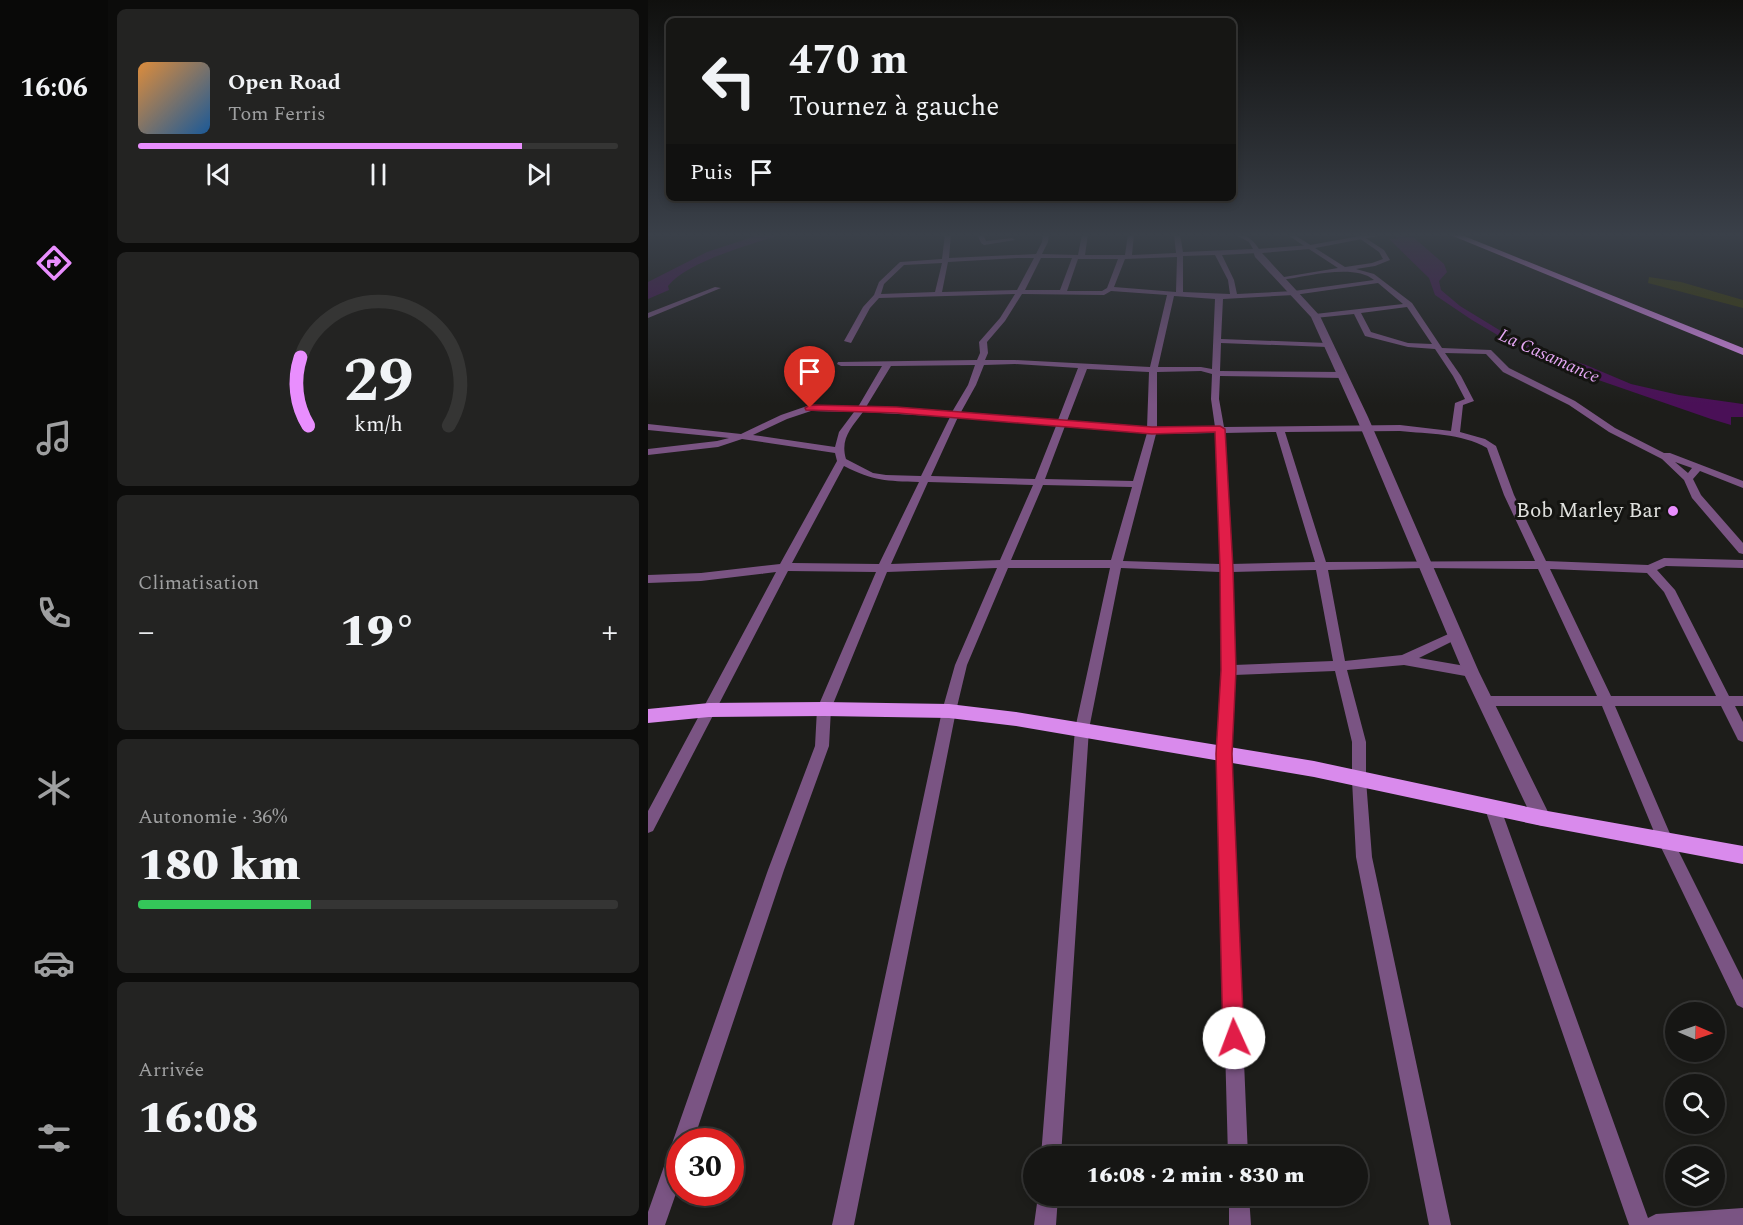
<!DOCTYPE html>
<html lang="fr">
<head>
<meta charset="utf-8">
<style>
	:root { --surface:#161614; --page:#232322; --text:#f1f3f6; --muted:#9e9fa0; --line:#353534; --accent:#e98efe }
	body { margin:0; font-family:Spectral,serif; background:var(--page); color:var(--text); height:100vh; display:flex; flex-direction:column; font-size:22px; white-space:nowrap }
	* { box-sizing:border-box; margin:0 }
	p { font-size:20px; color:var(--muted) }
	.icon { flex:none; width:33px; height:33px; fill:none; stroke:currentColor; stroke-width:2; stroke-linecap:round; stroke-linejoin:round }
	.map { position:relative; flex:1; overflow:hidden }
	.sheet { display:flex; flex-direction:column; gap:9px; padding:9px; background:#0c0c0b; width:540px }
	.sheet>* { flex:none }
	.top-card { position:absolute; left:18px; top:18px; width:570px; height:183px; border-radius:9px; box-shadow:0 3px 9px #0003,0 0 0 2px var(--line); background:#161614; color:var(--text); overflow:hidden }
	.needle { width:39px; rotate:92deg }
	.buttons { position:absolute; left:1017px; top:1002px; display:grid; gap:12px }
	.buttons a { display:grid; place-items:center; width:60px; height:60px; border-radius:50%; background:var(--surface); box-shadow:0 3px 9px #0003,0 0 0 2px var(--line); font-size:30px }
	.speed { position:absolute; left:18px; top:1128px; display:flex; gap:12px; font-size:30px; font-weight:700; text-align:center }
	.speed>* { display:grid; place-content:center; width:78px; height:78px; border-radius:50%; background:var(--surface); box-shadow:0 3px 9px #0003,0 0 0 2px var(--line); line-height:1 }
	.speed .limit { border:9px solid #d22; background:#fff; color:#111 }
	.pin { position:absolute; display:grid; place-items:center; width:51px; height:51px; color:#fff; margin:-62px -26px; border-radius:50% 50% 50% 0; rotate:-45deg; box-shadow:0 0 6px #0007 }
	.pin .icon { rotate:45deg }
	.me { position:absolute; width:66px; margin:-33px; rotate:358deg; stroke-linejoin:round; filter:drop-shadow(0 0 4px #0008) }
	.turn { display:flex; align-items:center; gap:21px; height:126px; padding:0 24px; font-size:27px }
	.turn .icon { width:78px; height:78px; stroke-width:2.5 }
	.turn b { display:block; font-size:42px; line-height:51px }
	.then { display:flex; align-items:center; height:57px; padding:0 24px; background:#0003; gap:12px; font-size:22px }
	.big { font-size:45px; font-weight:800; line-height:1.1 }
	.sheet .card { flex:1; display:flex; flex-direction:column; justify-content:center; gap:9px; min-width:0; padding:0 21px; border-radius:9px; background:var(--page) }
	.sheet .dial { align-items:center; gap:0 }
	.dial svg { height:156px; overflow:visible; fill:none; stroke:var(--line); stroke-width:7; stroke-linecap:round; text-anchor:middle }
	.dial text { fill:var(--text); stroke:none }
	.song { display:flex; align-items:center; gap:18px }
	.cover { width:72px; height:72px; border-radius:9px; background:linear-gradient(135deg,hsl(30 70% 55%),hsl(210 70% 35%)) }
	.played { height:6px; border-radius:3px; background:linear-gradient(90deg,var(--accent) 80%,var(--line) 80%) }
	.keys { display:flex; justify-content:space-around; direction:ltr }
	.heat { display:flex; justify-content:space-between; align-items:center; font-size:33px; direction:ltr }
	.charge { height:9px; border-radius:4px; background:linear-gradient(90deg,#34c759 36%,var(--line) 0) }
	.trip { position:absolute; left:375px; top:1146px; width:345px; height:60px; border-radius:30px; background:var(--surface); box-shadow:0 3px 9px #0003,0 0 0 2px var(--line); font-weight:800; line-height:60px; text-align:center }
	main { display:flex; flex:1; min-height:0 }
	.menu { display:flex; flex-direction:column; width:108px; justify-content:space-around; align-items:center; background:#090908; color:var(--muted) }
	.menu .icon { width:42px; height:42px }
	.menu .current { color:var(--accent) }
	.menu b { font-size:27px; color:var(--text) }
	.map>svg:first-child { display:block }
	.green { fill:#3b3b00 }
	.water { fill:#4a1057 }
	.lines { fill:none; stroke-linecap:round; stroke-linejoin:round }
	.stream { stroke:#4a1057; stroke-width:1.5 }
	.river { fill:#4a1057; fill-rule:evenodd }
	.minor { fill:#7a5483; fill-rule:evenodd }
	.tertiary { fill:#7a5483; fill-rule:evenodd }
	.primary { fill:#d98aec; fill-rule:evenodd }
	.route { fill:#e11d48; stroke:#92132f; stroke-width:1.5 }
	.poi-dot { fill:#e98efe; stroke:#141411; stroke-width:2 }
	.labels { text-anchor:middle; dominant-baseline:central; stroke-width:6; stroke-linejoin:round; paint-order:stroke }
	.far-water-label { font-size:18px; font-style:italic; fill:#e5a7f4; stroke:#141411 }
	.poi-label { font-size:21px; fill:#e0e1de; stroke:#141411; text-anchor:end }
</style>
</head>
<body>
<main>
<nav class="menu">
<b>16:06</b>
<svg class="icon current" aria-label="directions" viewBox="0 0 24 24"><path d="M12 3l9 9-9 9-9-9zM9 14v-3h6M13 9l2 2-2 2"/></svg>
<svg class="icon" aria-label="music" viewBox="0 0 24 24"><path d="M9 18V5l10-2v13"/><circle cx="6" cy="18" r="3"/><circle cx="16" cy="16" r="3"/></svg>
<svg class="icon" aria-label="phone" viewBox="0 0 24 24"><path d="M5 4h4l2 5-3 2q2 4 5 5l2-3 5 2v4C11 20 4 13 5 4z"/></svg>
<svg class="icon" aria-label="climate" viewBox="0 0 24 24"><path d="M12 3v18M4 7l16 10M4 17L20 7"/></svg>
<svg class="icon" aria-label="car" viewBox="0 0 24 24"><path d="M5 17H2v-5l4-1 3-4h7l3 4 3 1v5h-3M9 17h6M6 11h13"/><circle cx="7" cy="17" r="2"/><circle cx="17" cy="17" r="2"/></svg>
<svg class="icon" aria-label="filters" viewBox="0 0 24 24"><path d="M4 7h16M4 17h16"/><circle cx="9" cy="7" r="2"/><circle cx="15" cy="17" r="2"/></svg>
</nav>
<section class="sheet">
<div class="card">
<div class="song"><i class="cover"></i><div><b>Open Road</b><p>Tom Ferris</p></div></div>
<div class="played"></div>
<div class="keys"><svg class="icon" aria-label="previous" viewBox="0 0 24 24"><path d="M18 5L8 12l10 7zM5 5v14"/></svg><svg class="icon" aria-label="pause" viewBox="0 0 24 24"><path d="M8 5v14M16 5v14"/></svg><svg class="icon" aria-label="next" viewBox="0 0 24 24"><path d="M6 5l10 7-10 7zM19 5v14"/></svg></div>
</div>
<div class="card dial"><svg viewBox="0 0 100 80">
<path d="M14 69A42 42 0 1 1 86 69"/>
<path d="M14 69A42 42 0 0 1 10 34" stroke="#e98efe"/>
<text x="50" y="56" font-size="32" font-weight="700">29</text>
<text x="50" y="72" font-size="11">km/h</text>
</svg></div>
<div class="card"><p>Climatisation</p>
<div class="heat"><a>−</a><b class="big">19°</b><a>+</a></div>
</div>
<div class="card"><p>Autonomie · 36%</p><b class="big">180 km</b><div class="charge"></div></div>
<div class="card"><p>Arrivée</p><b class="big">16:08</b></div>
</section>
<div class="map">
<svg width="1095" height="1225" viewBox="0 0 1095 1225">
	<rect width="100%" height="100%" fill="#1d1d1a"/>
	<!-- green -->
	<path class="green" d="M1001,277L1033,282L1095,300V308L1000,283Z"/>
	<!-- water -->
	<path class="water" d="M114,234H135C104,244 40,261 20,286L21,290L0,299V282L59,252Z
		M765,237L796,264L799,272L791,281L793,290L812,306L866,339L891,350L938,365L983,384L1031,395L1095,404V417H1083V425L1063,419L933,374L858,340L824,320L787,295L781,278L741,239Z"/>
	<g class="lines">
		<!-- stream -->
		<path class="stream" d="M752,236L778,234"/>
		<!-- river -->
		<path class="river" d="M742,234C761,234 765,240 774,255L772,257H766L756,242Z"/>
		<!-- minor -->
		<path class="minor" d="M297,234H303L301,258L388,254L394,242L395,234H401L400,242L394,254L430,255L434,234H440L437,255H477L480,234H486L484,255L528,253L526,234H532L535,252L605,249L601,242L586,234C599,234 606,240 612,251L609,253L574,255L586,280L589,294L646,291L726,280C706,263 657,277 633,280L630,278L690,268L638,234H645L697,267L724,263L735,259L731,252L711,238L716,237L736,250L742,260L727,266L708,269L726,274L764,303L794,348L843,350L861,368L927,401L967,428L1016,453H1022L1095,481V488L1052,471L1045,479L1053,495L1095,543V554L1091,553L1044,498L1036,480L1014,459L961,432L921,405L855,372L838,354L797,353L813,376L826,401L815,405L812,432L837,439L848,446L866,495L898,561L1000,565L1016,558L1095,560V568L1018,566L1009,570L1027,590L1081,696H1095V706H1087L1095,722V742L1090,740L1073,706H967L1023,836L1095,980V1008L1089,1005L1009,839L954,706H837L832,705L830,701L832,697L837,696H949L890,569L777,568L680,570L697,661L754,655L807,631L811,632L813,635L811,638L771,658L823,667L828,669L829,672L828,675L823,677L756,665L699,670L718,742V780L724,857L803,1225H781L708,857L704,780V742L687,671L586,675L583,754L600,1156H580L569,754L574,670L572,572L473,568L441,729L413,1156H393L427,729L462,568H360L319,665L308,711L206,1225H184L294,711L307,665L349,568L239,572L183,709L181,746L136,870L45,1142H32V1182L17,1225H0V1212L120,870L167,746L169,709L228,572L140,571L5,831L0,833V811L128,572L53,581L0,583V575L53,573L132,564L189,461L187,453L94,439L70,447L0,455V449L69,441L81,438L0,430V424L93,434L133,415L162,405L210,407L234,366H193L189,364L190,362L329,360L332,353L331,342L352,318L367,294L231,298L222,308L203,343L196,341L215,307L226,295L231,282L252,262L294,259ZM567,255L580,280L582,294L535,292V256ZM529,257L528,292L466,287L477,259ZM370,258H386L369,290L294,292L300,262ZM393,258H424L412,290H377ZM430,259H470L459,288L454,291H419ZM294,263L287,292L233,294L236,284L256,265ZM730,283L755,304L667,314L663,316L667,318L706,314L717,336L760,347L787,349L805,376L817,399L807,403L803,431L752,425L576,427L571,399L572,376L695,378L699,375L695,372L572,371L573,343L679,347L683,345L679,343L573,339L575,299L646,295ZM463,291L519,295L502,367L367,360H337L340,353L339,342L357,321L374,294L456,295ZM526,296L567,299L564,369L553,367H510ZM759,307L784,344L760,343L723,332L713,313ZM367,364L430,368L410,420L313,412L328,385L336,365ZM327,365L320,385L304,412L218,407L243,366ZM439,369L501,372L499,428L419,421ZM553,371L564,374L563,399L567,427L509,428V372ZM163,411L206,412L191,432L187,447L105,435L139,419ZM215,412L302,417L273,476L238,475L225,473L198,459C192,439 203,428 215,412ZM310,417L408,426L387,479L283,476ZM417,426L499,433L485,481L397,479ZM752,431C780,434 813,433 839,448L856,495L887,561L678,562L637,432ZM628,432L667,562L583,564L577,433ZM568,433L572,564L475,561L508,434ZM1027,462L1044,468L1040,473ZM196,466C226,481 238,481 271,482L231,564L144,563ZM280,482L385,485L352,560L243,564ZM395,485L484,487L463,560H363ZM902,569L999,573L1016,592L1068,696H963ZM668,570L685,661L586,665L584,572Z
			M329,234H335L338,241L364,238L367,240L336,245L333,243Z
			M67,287L73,288L0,318V313Z
			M845,802L850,804L853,809L1000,1218L1008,1214L1095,1208V1225H981L837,809L840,804Z
			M390,1196H410L408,1225H386Z
			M581,1196H601L603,1225H581Z"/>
		<!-- tertiary -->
		<path class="tertiary" d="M723,234H740L662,249L614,253L672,316L720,417L831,672L903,818L901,824L894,826L887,824L815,672L708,417L663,317L607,257L605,251L609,249L662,245Z"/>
		<!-- primary -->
		<path class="primary" d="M800,234H811L1095,348V355Z
			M176,702L301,704L368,712L666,761L894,810L1095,846V864L894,826L666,777L368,726L301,718L176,716L61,717L0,723V709L61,703Z"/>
	</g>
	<!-- sky -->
	<linearGradient id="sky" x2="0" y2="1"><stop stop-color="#10100e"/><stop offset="0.58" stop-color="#3a4049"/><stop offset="1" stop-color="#3a4049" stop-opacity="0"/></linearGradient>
	<rect width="1095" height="405" fill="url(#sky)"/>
	<!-- route -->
	<path class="route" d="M162,405L249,407L504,427L572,426L577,429L585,568L588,670L584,754L596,1038L593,1046L586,1049L578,1046L575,1038L568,754L573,670L572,568L567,432L504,434L249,413L158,410L157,408Z"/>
	<!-- markers -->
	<circle class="poi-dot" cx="1025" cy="511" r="6"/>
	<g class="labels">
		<!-- far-water labels -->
		<g class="far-water-label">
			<text transform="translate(901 356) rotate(24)">La Casamance</text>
		</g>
		<!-- poi labels -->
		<g class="poi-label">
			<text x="1013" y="511">Bob Marley Bar</text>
		</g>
	</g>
</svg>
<div class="buttons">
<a><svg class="needle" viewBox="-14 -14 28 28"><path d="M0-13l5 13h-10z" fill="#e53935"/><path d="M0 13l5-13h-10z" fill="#9e9fa0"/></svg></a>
<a><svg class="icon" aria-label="search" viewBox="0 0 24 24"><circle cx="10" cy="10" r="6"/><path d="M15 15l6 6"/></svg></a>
<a><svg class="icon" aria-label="layers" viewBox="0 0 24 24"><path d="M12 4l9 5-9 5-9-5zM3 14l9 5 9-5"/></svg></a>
</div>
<div class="speed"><div class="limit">30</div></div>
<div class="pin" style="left:162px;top:408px;background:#d93025"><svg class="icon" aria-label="arrive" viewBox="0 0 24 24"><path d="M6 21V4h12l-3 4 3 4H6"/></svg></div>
<svg class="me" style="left:586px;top:1038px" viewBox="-20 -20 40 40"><circle r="19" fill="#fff"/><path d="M0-13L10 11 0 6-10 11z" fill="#e11d48"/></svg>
<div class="trip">16:08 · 2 min · 830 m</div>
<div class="top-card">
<div class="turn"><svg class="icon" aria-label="left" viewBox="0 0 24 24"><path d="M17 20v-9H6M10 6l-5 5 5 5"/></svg><div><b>470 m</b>Tournez à gauche</div></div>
<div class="then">Puis<svg class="icon" aria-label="arrive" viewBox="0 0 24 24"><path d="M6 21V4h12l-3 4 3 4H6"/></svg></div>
</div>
</div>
</main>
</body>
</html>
